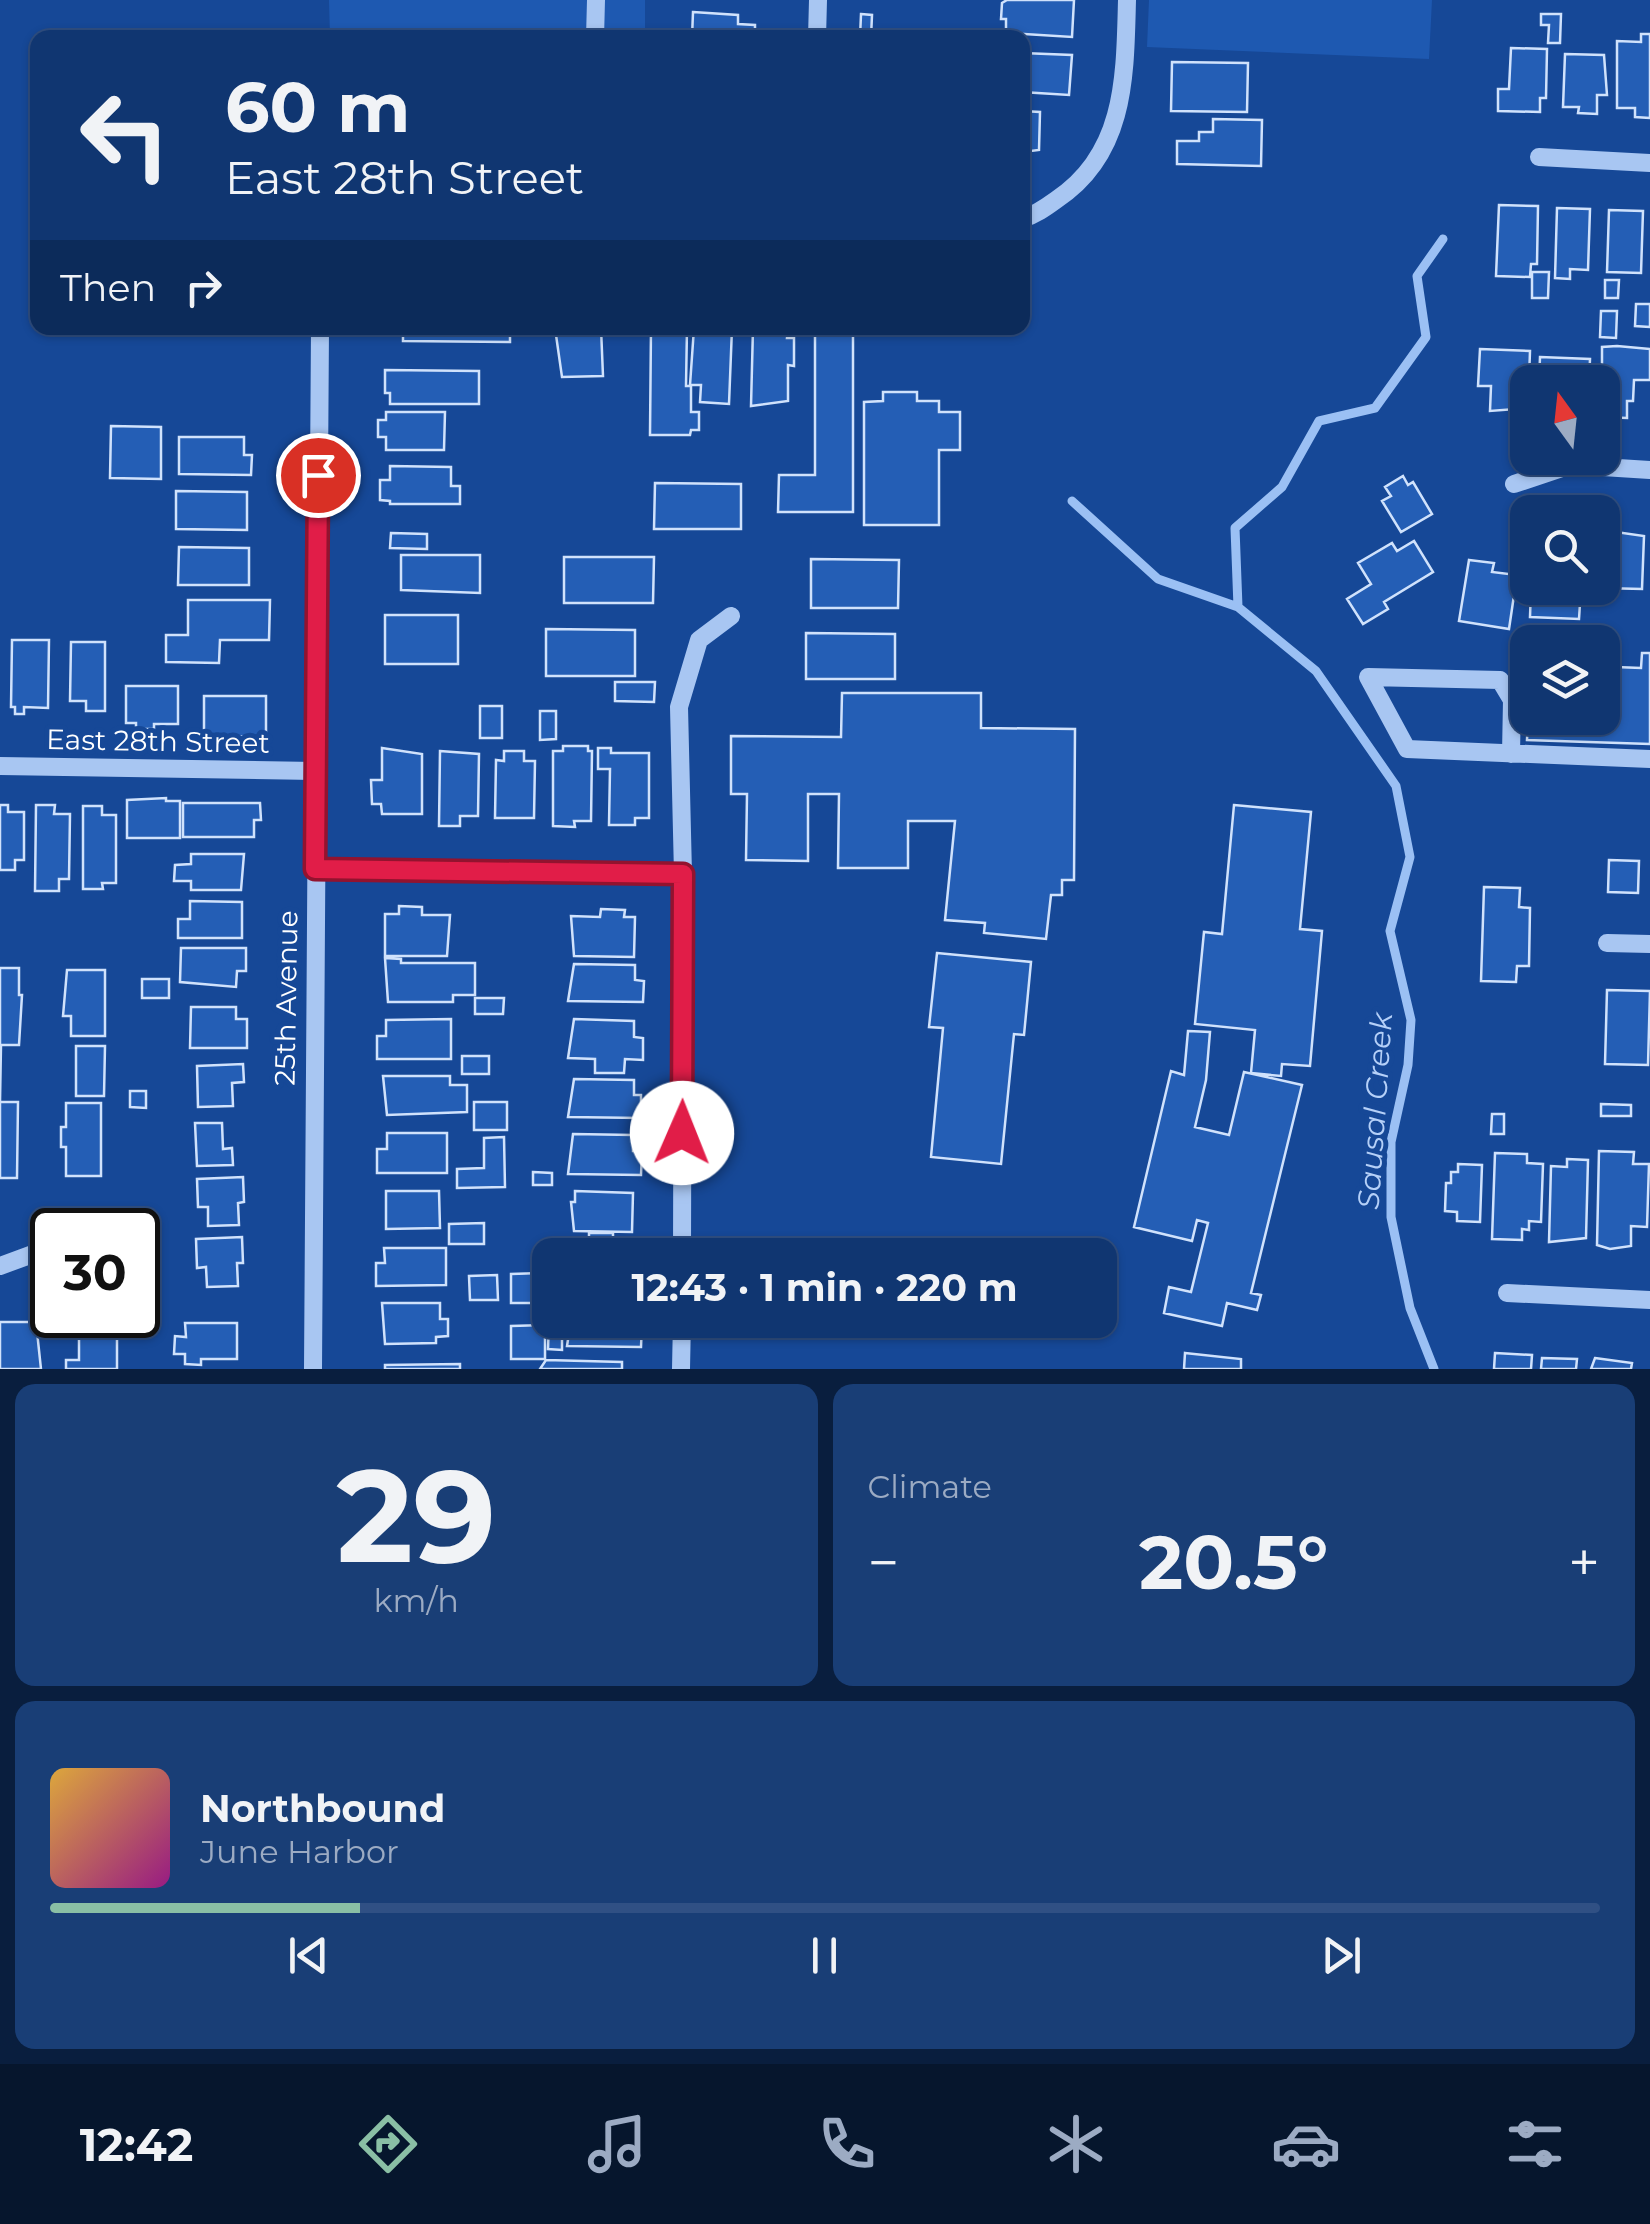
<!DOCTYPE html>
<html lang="en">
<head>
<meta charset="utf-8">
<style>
	:root { --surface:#103671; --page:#193e76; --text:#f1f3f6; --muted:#9cabc3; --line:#305084; --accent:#8abfa5 }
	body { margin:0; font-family:Montserrat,sans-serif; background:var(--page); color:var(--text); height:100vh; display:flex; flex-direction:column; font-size:38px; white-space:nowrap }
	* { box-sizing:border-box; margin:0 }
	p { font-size:32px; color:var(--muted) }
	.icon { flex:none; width:55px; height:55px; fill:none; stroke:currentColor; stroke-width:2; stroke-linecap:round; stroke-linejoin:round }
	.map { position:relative; height:1369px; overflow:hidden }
	.side { display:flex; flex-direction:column; gap:15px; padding:15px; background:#091e3e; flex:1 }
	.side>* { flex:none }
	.hud { position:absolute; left:30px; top:30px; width:1000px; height:305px; border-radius:20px; box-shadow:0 2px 8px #0004,0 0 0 2px var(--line); background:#103671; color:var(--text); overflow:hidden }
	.needle { width:65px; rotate:345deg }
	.fabs { position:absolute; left:1510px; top:365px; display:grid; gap:20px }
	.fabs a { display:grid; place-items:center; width:110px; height:110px; border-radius:20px; background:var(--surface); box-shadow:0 2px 8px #0004,0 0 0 2px var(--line); font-size:50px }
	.speed { position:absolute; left:30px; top:1208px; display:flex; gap:20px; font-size:50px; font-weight:700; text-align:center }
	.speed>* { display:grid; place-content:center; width:130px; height:130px; border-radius:50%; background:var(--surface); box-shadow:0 2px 8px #0004,0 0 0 2px var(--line); line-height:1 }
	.speed .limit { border:5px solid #111; border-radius:15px; background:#fff; color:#111 }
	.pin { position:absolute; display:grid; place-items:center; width:85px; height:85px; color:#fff; margin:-42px; border:5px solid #fff; border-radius:50%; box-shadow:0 2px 10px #0007 }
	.me { position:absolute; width:110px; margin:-55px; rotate:1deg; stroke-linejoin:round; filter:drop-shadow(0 0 8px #0008) }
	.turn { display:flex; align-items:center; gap:35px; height:210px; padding:0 30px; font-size:45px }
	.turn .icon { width:130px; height:130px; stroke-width:2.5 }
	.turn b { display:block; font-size:70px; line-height:85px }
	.then { display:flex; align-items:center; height:95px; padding:0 30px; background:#0003; gap:20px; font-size:38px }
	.big { font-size:75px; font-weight:700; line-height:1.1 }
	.side .card { flex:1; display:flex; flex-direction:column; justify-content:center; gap:15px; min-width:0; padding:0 35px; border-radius:20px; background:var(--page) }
	.side .dial { align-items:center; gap:0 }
	.dial b { font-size:130px; line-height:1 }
	.song { display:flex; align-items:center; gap:30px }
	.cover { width:120px; height:120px; border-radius:15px; background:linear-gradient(135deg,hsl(40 70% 55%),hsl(310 70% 35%)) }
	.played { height:10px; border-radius:5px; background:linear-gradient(90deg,var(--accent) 20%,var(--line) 20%) }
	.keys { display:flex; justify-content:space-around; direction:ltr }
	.heat { display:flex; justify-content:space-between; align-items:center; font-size:55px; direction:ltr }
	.side .tiles { flex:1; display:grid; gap:15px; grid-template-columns:1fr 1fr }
	.card:last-child { grid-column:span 2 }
	.trip { position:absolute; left:532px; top:1238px; width:585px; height:100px; border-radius:20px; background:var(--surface); box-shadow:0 2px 8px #0004,0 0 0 2px var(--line); font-weight:700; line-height:100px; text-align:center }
	.tab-bar { display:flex; height:160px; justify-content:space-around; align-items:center; background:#06162d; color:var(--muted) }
	.tab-bar .icon { width:70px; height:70px }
	.tab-bar .active { color:var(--accent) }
	.tab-bar b { font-size:45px; color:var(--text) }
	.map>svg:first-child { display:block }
	.green { fill:#1e59b1 }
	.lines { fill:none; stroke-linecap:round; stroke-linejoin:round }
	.stream { stroke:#9bc0f4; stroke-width:9 }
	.building { fill:#245eb5; stroke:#d0e2fc; stroke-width:2.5 }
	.minor { stroke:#a8c6f2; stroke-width:18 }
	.route-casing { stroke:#92132f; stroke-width:25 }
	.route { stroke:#e11d48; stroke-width:18 }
	.labels { text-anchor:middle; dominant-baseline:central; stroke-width:10; stroke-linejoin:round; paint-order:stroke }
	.street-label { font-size:28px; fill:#fff; stroke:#164897 }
	.water-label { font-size:30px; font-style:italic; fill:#b5d0f8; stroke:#164897 }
</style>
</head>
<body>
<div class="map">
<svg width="1650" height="1369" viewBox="0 0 1650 1369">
	<rect width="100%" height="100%" fill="#164897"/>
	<!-- green -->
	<path class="green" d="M329,0H645V37H330Z
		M1149,0H1432L1429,59L1147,47Z"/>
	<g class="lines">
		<!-- stream -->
		<path class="stream" d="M1072,501L1158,579L1238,607
			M1434,1369L1410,1308L1391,1217V1142L1408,1065L1411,1020L1390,931L1410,857L1396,786L1316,671L1238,607L1235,528L1282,487L1319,421L1375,408L1426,337L1417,276L1443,239"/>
	</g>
	<!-- building -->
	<path class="building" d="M1007,0H1074L1072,37L1006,33V19H1001L1002,3Z
		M693,12L738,15V24L755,25V34L761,38H692Z
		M861,14L872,15L871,38H860Z
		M1541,14H1561L1560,43H1548L1549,25H1541Z
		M1641,34H1650V118L1635,117V108H1617V41L1641,42Z
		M1511,48L1547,49L1546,98H1540V112L1498,111V89H1509Z
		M1022,53L1072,55L1069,95L1022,92Z
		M1565,54L1604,55L1607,95H1597V114L1578,113L1579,107H1563Z
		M1172,62L1248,63L1247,112L1171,111Z
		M1022,111L1040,112L1039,150L1022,152Z
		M1213,119L1262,120L1261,166L1177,164V141H1199V132H1213Z
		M1499,205L1538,206L1537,264H1531L1530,277L1496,276Z
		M1557,208L1590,209L1588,270L1570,269V279L1555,278Z
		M1609,210L1643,211L1641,273L1607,272Z
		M1532,272H1549L1548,298H1532Z
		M1605,280H1619L1618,298H1605Z
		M1636,304H1650V327L1635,326Z
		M1601,311H1617L1616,338L1600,337Z
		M403,328H510V342L403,341Z
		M555,328H601L603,376L562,377Z
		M651,328H687L686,386H691V412H699V430H691L690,435H650Z
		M694,328H732L729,404L700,402L701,385H690Z
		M753,328L788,329L787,338H794V366L788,365V401L751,406Z
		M815,328H853V512H778L779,475H815Z
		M1617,346L1650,349V380H1634L1633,401H1627V418L1602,417V347Z
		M1480,349L1530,351L1528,408L1490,411L1491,386H1478Z
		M1540,357L1590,359L1589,382H1539Z
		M385,370L479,371V404H390V393H385Z
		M883,392H917V401H939V412H960V450H939V525H864V402L883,401Z
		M386,412H445L444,450H386V437H378V420H386Z
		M111,426L161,427V479L110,478Z
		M179,437H244V455H252L251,475L179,474Z
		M390,466L451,467V486H460V504H390V501L380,500V480H390Z
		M1403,476L1408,485L1413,482L1432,514L1401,532L1382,501L1391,496L1385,487Z
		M655,483L741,484V529H654Z
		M176,491L247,492V530L176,529Z
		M1602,530L1644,536L1642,589L1602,588Z
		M391,533L427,534V549L390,548Z
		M1414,541L1433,572L1384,602L1388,609L1363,624L1347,599L1371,584L1358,563L1392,543L1397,551Z
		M179,547L249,548V585H178Z
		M401,555H480V593L401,590Z
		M564,557H654L653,603H564Z
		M811,559L899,560L898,608H811Z
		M1469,560L1494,563L1492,572L1517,575L1509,629L1459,621Z
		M1531,588H1581L1579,619L1530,617Z
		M188,600H270L269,640H220L219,663L166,662V635H188Z
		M385,615H458V664H385Z
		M546,629L635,630V676H546Z
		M806,633L895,634V679H806Z
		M12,640H49L48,708L24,707V714H15V707H11Z
		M71,642H105V711H86V701H70Z
		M1602,652H1617L1616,667L1641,668L1642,653H1650V744L1527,740L1528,718H1602Z
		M615,682H655L654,702L615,701Z
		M126,686H178V724H154V729H136V723H126Z
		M842,693H981V728L1075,729L1074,880H1062V895H1051L1046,939L984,933L985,923L945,920L955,821H908V868H838L839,794H808V861L746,860L747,794H731V736L841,737Z
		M204,696H266V737L204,736Z
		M480,706H502V738H480Z
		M540,711H556V739L540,740Z
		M563,746H588V751H592L591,821H574L575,827L553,826V751H563Z
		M382,748L422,754V814H382L381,804H372L371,780H382Z
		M598,748H611V753H649V818H635V825H609L610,769H598Z
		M440,751L479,754L478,816H460V826H439Z
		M504,751H524V761H535L534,818H495L496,760L504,761Z
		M166,798V801H180V838H127V800Z
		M183,803H260L261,820H254V837H183Z
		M0,805H8V812H24V860H15V870H0Z
		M36,805H55L54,814H70L69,879H59V891H35Z
		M1234,805L1311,812L1300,929L1322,931L1310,1066L1282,1064L1281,1076L1251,1073L1255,1030L1195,1024L1204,932L1222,934Z
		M83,806H102V815H116V883H102L103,889H83Z
		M191,854H244L241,890H191V881H174L175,865L191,864Z
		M1609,860L1639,861L1638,893L1608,892Z
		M1484,887L1520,888L1519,907L1530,908L1529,966H1517L1516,982L1481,981Z
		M190,901L242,902V938H178V919H190Z
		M399,906L422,907V915H450L447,956H385V914H399Z
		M601,909L625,910L624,917H635L634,957L574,956L571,916L600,917Z
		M181,948H246V971H237L236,987L180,982Z
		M937,953L1031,962L1024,1035L1014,1034L1001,1164L931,1157L943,1028L929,1027Z
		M385,958L401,959V963H475V995H453V1002H388Z
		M574,964L635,965V980L644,981L643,1002L568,1001Z
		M0,968H19V995H22L19,1045H1L0,1102H18L17,1178H0Z
		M67,970H105V1036H71V1016H63Z
		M142,979H169V998H142Z
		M1607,990L1650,991L1648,1065L1605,1064Z
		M475,998H504L503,1014H475Z
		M191,1007H236V1019H247V1048H190Z
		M451,1019V1059H377V1036H386V1020Z
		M574,1019L634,1021V1037L643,1038V1060L625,1059L624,1073H595V1059L568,1058Z
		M1188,1031L1210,1032L1206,1080L1195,1127L1229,1135L1244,1072L1302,1085L1251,1293L1261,1295L1257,1310L1227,1303L1222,1326L1164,1313L1169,1287L1191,1292L1208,1223L1197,1220L1192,1241L1134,1227L1171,1071L1184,1075Z
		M76,1046H105L104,1096H76Z
		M462,1056H489V1074H462Z
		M243,1064L244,1082L232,1083L233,1106L198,1107L197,1066Z
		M383,1076H450V1085H467V1112L387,1115Z
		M574,1079L634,1080V1095H641V1118L568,1117Z
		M130,1091H146V1108L130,1107Z
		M474,1102H507V1130H474Z
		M66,1103H101V1176H66V1147H61V1127H66Z
		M1601,1104L1631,1105V1116H1601Z
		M1492,1114H1504V1134H1491Z
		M195,1123H222L223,1149L232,1148L233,1165L197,1166Z
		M387,1133H447V1173H377V1149H387Z
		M573,1134L633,1135V1151H642L641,1175L568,1174Z
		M504,1137L505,1187L457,1188V1169L484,1168V1138Z
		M1599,1151L1634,1152L1633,1164H1649L1647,1227L1631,1226V1246L1610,1249L1597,1245Z
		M1495,1153L1527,1154V1163L1543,1164L1541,1222L1529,1221V1230L1522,1229V1240L1492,1239Z
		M1567,1159L1588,1160L1586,1238L1549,1242L1551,1166L1567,1167Z
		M1458,1164L1482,1165L1480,1222L1457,1221V1212L1445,1211L1446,1183H1451V1172H1458Z
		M533,1172L552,1173V1185H533Z
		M243,1177L244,1202L238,1203L239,1225L208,1226V1207H198L197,1179Z
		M386,1191H439L440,1228L386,1229Z
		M575,1191L633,1193L632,1232L574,1231L571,1202H575Z
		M484,1223V1244H449V1224Z
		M589,1233H613V1244H589Z
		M242,1237L243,1263H237L238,1286L207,1287L206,1267L197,1268L196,1239Z
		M571,1247L633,1249V1255H571Z
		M384,1248H446V1285L376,1286V1263H385Z
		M541,1273V1303H511V1274Z
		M497,1275L498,1300H470L469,1276Z
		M382,1303H440V1319H448V1336L436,1337V1343L385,1344Z
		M79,1315H117V1369H66V1360H79Z
		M571,1320L642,1323L641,1347L567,1346Z
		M549,1321H562V1350L548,1349Z
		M0,1322H36L41,1369H0Z
		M185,1323H237V1359H201V1365L185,1364V1354H174L175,1336L186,1337Z
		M545,1325V1359H511V1326Z
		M1185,1353L1241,1359V1369H1184Z
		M1495,1353L1532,1355L1531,1369H1494Z
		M1542,1358L1577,1359L1576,1369H1541Z
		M1595,1358L1632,1363L1631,1369H1591Z
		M546,1360L622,1362V1369H540Z
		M460,1364V1369H385V1365Z"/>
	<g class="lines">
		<!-- minor -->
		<path class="minor" d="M595,38L596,0
			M817,38L818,0
			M1539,157L1650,163
			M1022,219C1035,215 1045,208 1056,200C1126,154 1125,76 1127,0
			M1514,484L1571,465L1650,470
			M1511,754L1512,700L1500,680L1368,677L1407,749L1650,759
			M0,766L315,771
			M315,869L683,874
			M1607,943L1650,944
			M682,1255L683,874L679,707L699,640L731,616
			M0,1266L41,1251
			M1507,1293L1650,1300
			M313,1369L320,328
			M681,1369L682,1320"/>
	</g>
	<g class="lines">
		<defs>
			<path id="route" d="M318,475L315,869L683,874L682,1133"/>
		</defs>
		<!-- route casing -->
		<use href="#route" class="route-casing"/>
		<!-- route -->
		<use href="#route" class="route"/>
	</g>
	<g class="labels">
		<!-- street labels -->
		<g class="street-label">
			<text transform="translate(158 741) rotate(1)">East 28th Street</text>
			<text transform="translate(286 998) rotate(-89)">25th Avenue</text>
		</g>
		<!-- water labels -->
		<g class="water-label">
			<text transform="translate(1375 1111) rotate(-86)">Sausal Creek</text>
		</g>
	</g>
</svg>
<div class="fabs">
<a><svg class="needle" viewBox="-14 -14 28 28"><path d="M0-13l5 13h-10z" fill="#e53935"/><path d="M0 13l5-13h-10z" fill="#9cabc3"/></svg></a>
<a><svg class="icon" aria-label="search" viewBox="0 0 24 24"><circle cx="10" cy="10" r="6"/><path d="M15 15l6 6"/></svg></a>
<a><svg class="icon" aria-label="layers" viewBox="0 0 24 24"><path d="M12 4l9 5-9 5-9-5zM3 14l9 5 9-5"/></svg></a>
</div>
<div class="speed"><div class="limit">30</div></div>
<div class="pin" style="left:318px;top:475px;background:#d93025"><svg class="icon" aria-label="arrive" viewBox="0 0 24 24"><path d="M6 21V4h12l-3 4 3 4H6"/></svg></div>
<svg class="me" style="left:682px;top:1133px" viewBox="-20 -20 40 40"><circle r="19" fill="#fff"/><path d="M0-13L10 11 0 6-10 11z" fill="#e11d48"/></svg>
<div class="trip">12:43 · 1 min · 220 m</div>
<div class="hud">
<div class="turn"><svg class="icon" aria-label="left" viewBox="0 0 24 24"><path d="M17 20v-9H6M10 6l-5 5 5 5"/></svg><div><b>60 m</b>East 28th Street</div></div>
<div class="then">Then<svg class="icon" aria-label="right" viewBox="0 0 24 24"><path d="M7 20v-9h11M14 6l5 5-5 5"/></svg></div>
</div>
</div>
<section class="side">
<div class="tiles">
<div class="card dial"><b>29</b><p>km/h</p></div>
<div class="card"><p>Climate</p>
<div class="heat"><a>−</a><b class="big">20.5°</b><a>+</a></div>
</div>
<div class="card">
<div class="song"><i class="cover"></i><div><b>Northbound</b><p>June Harbor</p></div></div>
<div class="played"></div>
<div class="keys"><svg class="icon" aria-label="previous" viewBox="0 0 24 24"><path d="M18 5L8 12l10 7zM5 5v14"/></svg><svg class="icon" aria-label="pause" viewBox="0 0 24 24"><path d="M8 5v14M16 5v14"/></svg><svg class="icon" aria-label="next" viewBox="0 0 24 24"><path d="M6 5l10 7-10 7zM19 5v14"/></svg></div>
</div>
</div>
</section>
<nav class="tab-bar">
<b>12:42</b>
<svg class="icon active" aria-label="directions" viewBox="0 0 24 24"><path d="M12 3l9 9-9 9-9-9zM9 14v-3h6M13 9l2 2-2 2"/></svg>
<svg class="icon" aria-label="music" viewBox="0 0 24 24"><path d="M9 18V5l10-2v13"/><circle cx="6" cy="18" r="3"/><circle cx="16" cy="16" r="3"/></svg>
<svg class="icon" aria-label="phone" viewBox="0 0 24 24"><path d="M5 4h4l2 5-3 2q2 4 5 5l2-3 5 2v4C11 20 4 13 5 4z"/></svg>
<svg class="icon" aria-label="climate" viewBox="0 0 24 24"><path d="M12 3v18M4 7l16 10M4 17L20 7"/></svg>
<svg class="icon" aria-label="car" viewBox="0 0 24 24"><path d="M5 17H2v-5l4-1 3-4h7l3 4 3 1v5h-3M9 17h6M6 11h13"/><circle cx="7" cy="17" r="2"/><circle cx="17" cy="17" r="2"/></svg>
<svg class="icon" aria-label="filters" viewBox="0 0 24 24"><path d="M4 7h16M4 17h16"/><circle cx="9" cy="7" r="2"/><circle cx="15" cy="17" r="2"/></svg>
</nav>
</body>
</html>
